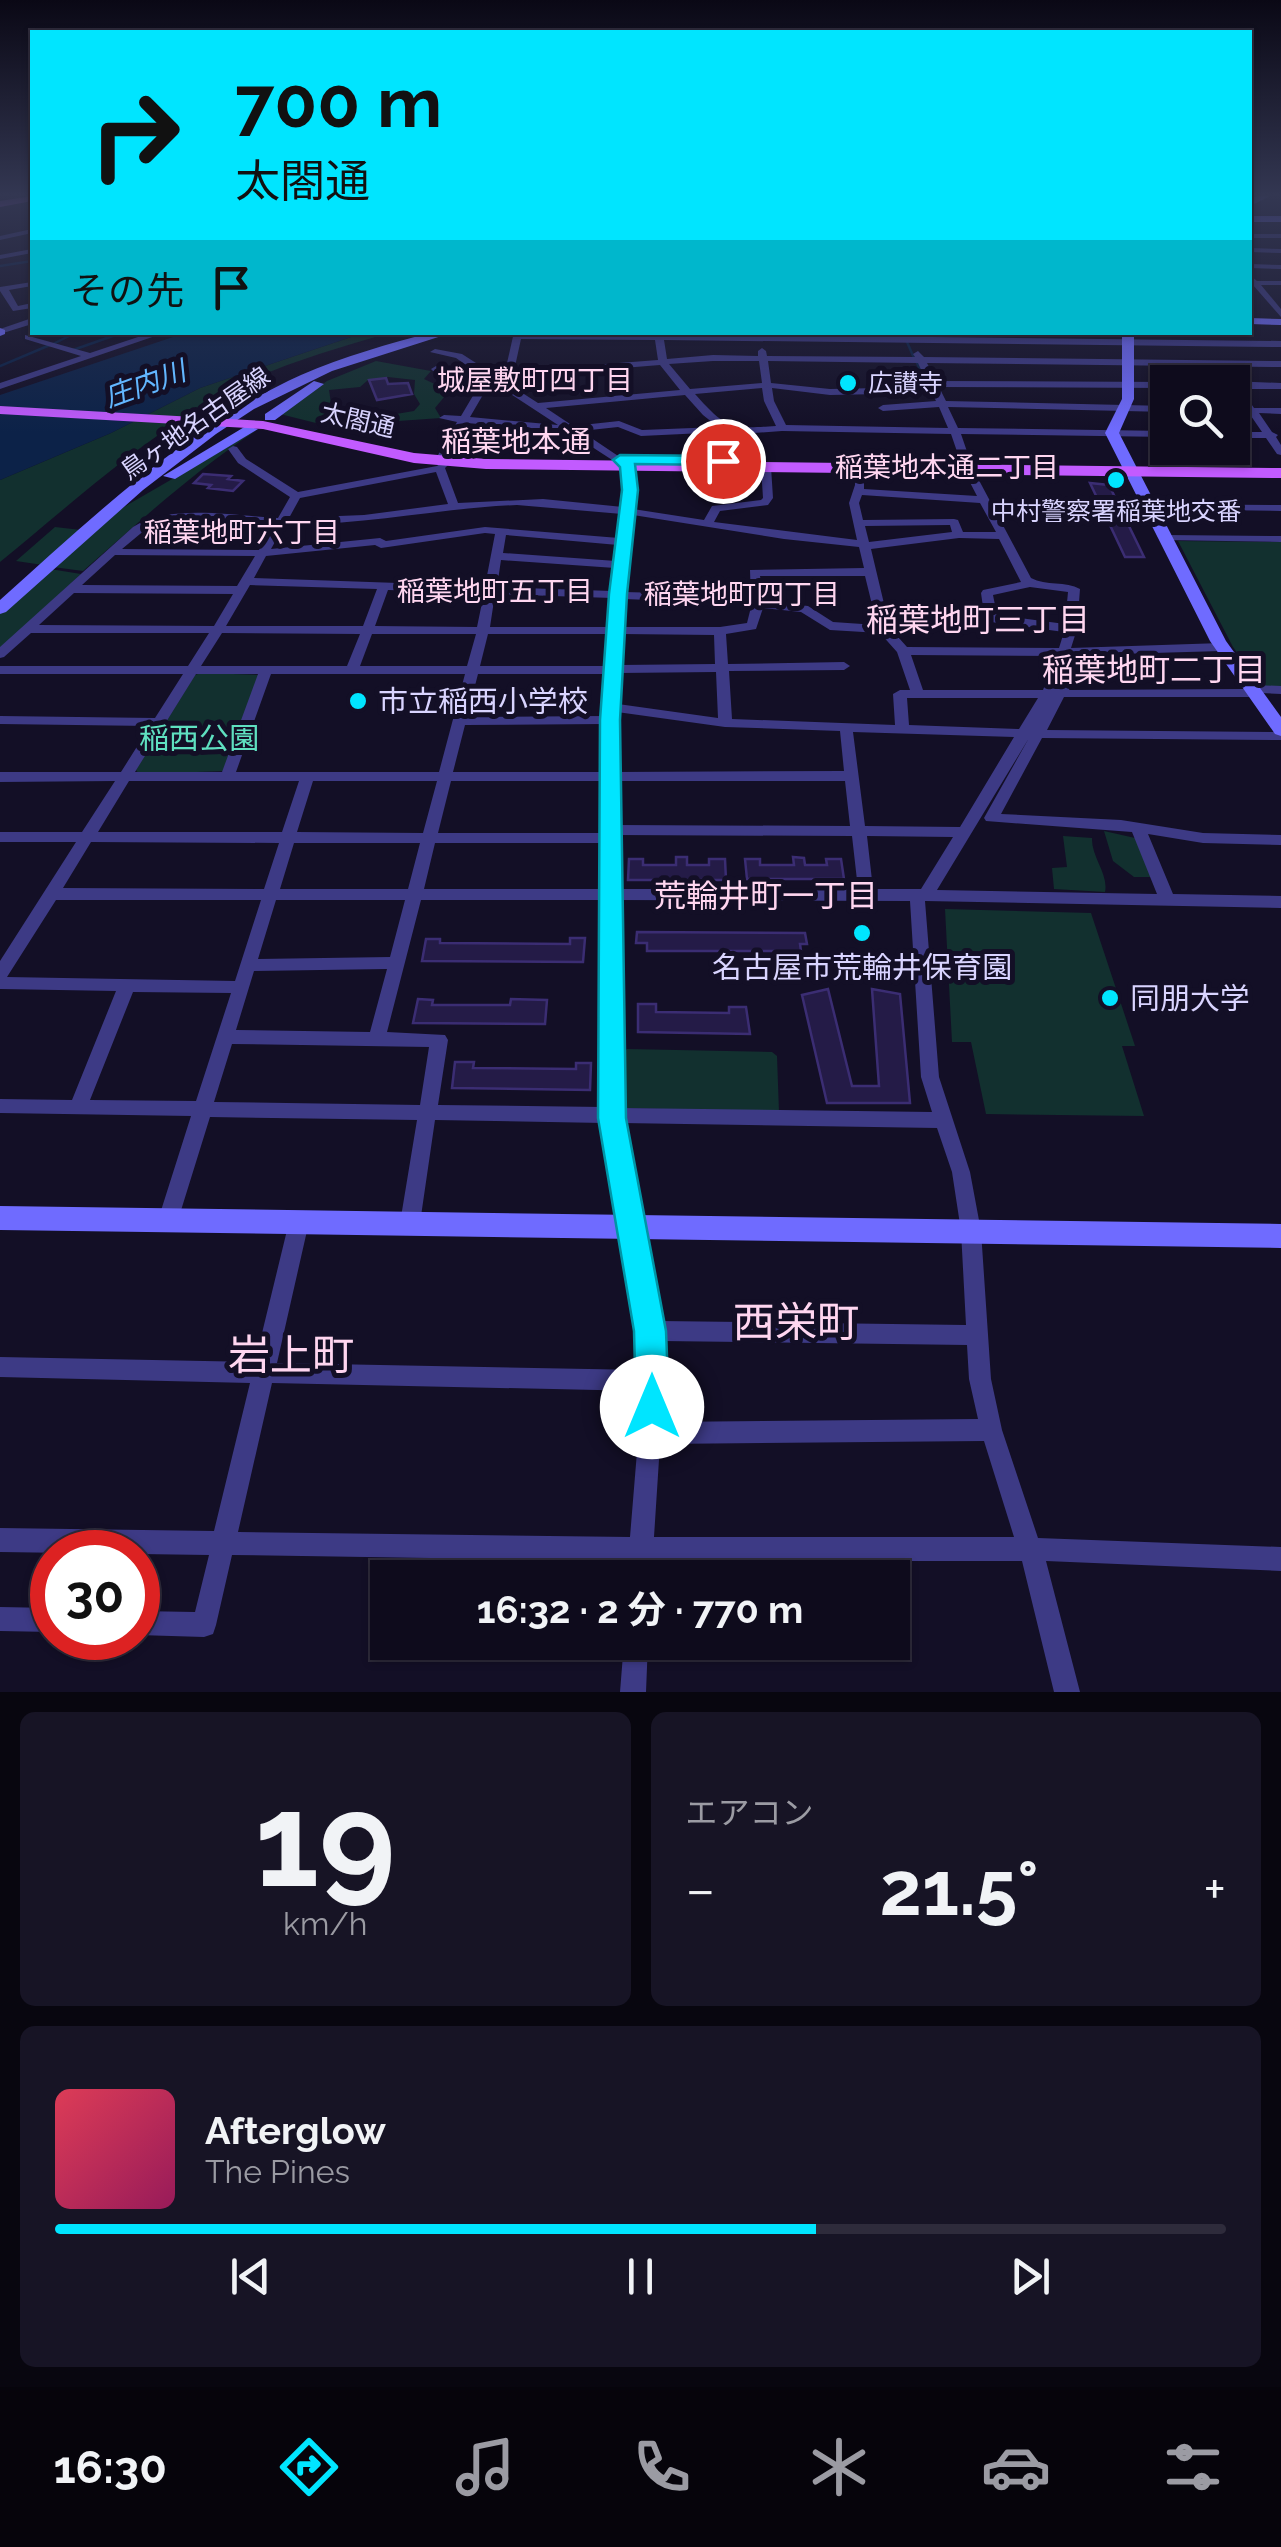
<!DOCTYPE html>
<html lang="ja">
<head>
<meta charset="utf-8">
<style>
	:root { --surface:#0e0b1c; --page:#171425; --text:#f1f3f6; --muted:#9b9ba3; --line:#2e2b3b; --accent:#00e5ff }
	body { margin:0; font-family:Raleway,"Noto Sans JP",sans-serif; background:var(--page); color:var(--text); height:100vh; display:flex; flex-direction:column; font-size:38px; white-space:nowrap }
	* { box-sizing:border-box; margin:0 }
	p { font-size:32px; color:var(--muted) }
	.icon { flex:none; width:55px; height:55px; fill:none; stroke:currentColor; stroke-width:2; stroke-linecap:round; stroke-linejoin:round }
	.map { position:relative; height:1692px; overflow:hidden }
	.sheet { display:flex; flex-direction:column; gap:20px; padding:20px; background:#08060f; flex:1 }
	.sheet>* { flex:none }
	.banner { position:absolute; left:30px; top:30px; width:1222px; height:305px; border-radius:0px; box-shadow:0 2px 8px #0004,0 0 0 2px var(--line); background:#00e5ff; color:#111; overflow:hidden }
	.buttons { position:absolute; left:1150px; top:365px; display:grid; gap:20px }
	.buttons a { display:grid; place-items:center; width:100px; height:100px; border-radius:0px; background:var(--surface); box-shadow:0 2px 8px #0004,0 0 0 2px var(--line); font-size:50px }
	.speed { position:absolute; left:30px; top:1530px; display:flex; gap:20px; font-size:50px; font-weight:700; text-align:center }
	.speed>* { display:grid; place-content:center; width:130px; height:130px; border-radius:50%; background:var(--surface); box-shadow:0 2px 8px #0004,0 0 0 2px var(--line); line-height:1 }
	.speed .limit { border:15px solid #d22; background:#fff; color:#111 }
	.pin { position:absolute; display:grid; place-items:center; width:85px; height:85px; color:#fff; margin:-42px; border:5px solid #fff; border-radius:50%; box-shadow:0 2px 10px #0007 }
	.me { position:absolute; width:110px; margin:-55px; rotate:0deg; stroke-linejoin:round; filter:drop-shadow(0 0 8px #0008) }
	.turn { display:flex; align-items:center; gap:35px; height:210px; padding:0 40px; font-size:45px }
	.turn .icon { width:130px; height:130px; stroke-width:2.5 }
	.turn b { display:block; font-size:70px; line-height:85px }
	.then { display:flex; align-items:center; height:95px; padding:0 40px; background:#0003; gap:20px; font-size:38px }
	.big { font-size:75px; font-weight:700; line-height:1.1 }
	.sheet .widget { flex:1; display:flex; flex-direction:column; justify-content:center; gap:15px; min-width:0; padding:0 35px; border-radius:15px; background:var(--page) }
	.sheet .dial { align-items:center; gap:0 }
	.dial b { font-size:130px; line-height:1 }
	.song { display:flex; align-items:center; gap:30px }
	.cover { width:120px; height:120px; border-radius:15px; background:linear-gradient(135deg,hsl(350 70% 55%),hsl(330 70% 35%)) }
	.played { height:10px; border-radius:5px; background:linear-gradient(90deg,var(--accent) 65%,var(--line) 65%) }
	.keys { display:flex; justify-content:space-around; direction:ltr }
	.heat { display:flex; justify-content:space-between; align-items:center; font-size:55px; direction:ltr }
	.sheet .tiles { flex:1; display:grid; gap:20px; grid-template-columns:1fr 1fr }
	.widget:last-child { grid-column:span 2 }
	.trip { position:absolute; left:370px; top:1560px; width:540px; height:100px; border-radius:0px; background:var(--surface); box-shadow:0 2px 8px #0004,0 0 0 2px var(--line); font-weight:700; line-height:100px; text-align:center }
	.menu { display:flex; height:160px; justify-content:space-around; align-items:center; background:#06040b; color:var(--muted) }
	.menu .icon { width:70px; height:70px }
	.menu .selected { color:var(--accent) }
	.menu b { font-size:45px; color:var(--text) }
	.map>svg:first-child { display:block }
	.green { fill:#12302f }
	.water { fill:#0c2248 }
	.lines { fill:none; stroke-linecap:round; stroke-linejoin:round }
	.stream { stroke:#0c2248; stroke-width:2.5 }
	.building { fill:#241b47; stroke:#3b2d73; stroke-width:2.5 }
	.street { fill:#3d3a85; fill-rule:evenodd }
	.secondary { fill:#6f6bff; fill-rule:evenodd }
	.primary { fill:#c25bff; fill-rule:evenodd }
	.route { fill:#00e5ff; stroke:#0095a6; stroke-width:2.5 }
	.poi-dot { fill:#00e5ff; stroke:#130f26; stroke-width:4 }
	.labels { text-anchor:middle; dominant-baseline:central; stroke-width:10; stroke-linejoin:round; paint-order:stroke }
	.far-poi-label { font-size:25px; fill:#d9d4ff; stroke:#130f26; text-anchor:start }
	.far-street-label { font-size:25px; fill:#d9d4ff; stroke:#130f26 }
	.far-neighbourhood-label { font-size:28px; fill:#ffd6f0; stroke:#130f26 }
	.far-water-label { font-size:28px; font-style:italic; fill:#62b6ff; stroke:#130f26 }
	.far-quarter-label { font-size:30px; fill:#ffd6f0; stroke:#130f26 }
	.poi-label { font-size:30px; fill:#d9d4ff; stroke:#130f26; text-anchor:start }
	.park-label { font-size:30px; fill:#5fe0c0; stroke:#130f26 }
	.neighbourhood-label { font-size:32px; fill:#ffd6f0; stroke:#130f26 }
	.near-quarter-label { font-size:42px; fill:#ffd6f0; stroke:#130f26 }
</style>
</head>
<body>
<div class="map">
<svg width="1281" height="1692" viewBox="0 0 1281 1692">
	<rect width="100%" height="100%" fill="#130f26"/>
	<!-- green -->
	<path class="green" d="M363,333H388C336,349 283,363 235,388C149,432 75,501 0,562V480L111,433L200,388Z
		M376,361L431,371L424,379L441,387L445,396L435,408L441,418L384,422V416L414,411L420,404L414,394L415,380L388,377L368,380L360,387L329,390L332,410L343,409L341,421L373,427L372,437L280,414L327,381Z
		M257,430C194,471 139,522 83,571L53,567L117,511Z
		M55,527L81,530L43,565L16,561Z
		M1178,541L1281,542V687H1262L1233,647Z
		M50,569L81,574L0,649V614Z
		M201,673L261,675L226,771L139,774L136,770L195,675Z
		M1104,831L1135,838L1151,877H1134L1113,861Z
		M1063,836L1092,838C1091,856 1109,875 1105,892L1054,889L1052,868L1067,867Z
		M945,909L1091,913L1135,1046H1122L1144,1116L986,1114L971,1042H952Z
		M627,1049L772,1052L777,1056L779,1112L623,1108L622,1053Z"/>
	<!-- water -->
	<path class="water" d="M185,333H363L200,388L111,433L0,480V395Z"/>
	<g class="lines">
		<!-- stream -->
		<path class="stream" d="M0,266L32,261
			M907,342L914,358
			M53,344L77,332
			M73,350L124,332
			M917,363L921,372
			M0,366L50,345"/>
	</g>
	<!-- building -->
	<path class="building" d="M386,378L388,384L408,383L412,394L377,400L369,380Z
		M203,474L231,476L228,479L243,481L233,491L208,488L211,485L194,483Z
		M1090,483L1109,485L1144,557H1125Z
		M676,857H687V865H709V859H725L726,880H628L629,859H643V865H676Z
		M793,857L804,858L805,865H827L826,859H841L844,879H747L745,859H760V865H794Z
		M637,932L805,933L807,944H800L801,951H647V943H636Z
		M570,938H585L583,962L422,961L426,939H440V943L570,944Z
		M828,989L852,1086H879L872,989L900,994L910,1103H827L802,995Z
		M418,999L433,1000L432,1005H510L511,999L547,1000L545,1024L413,1023Z
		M638,1004H656V1012L729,1013V1007H746L750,1034L638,1032Z
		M455,1062H474L473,1068L576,1069V1063H591L590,1090L452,1088Z"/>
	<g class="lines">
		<!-- street -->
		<path class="street" d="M32,229V233L0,240V236Z
			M1250,234H1281V238H1250Z
			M1250,248L1281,249V253L1250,252Z
			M32,249V253L0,259V255Z
			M1250,264L1281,265V269L1250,268Z
			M1250,275L1257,281H1281V285H1261L1281,309V317L1253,285H1250Z
			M32,282V286L9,290L18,306L32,303V308L13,311L0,291V287Z
			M32,318V324L0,334V329Z
			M153,332H167L0,389V383L81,356L25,339V335L90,353Z
			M514,332L1281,341V347L664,340L667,359L713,355L758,356V351L762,348L766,351L767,356L915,357L913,354L918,351L924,357L1281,361V367L927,363L936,381L1169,382L1168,388L939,387L946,401L1168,406V412L948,407L958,428L1168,431V437L961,434L973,469L1031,578C1046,586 1066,581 1080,589L1077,629L1071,648L1222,643L1228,647L1222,651L1083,655L1069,690L1246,689L1252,685L1281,686V694L1261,693L1255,697H1064L1047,730L1281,732V740L1042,738L1001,814L1121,820L1203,833L1281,835V845L1203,843L1148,834L1173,894L1281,896V908L925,901L939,1077L970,1172L981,1231L991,1379L1002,1430L1038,1538L1281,1547V1571L1046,1561L1080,1692H1054L1022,1561H652L651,1578H627L628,1561L232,1555L216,1625L213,1634L204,1637L138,1635V1611L195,1612L209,1555L0,1552V1528L214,1531L250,1383L0,1377V1357L255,1362L289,1222L292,1216L299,1213L306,1216L309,1222L277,1363L642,1370L640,1331L604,1123L435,1120L420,1223L417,1229L410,1232L403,1229L400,1223L417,1120L210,1117L178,1220L175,1226L168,1229L161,1226L158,1220L191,1116L0,1113V1099L72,1100L116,991L0,989V961L76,842H0V832H82L115,781L0,782V772H121L150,726L0,724V716L155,718L183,674H0V666H188L209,633H31L4,657L0,658V647L133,527C169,503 236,516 278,518L290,497L238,463L228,449L233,446L237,447L246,459L298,492L437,466L446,459L451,462L445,468L458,503L543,499L623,507L625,491L623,467L569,432L467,423L447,457L438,455L457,422L439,418L444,415L461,416L484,377L433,371L431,369L436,366L475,371L456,358L430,352L435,349L462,354L490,372H505ZM521,339L655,340L658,360L514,371ZM713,361H759L762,383L690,389L669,364ZM768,361L918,363L929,387L830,389L771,383ZM660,365L680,390L538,403L499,378ZM491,381L558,425L470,417ZM762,388L764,401L776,426C731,429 726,429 695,394ZM772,388L830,395L932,393L936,401L883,405L878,408L883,411L939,407L948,428L786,425L774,401ZM685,395L703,415L718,427L642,430L619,421L573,426L546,408ZM618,427L641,436L725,432L742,445L753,463L757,464L762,461L750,441L741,434L782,431L951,434L963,469L977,496L864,489V468L859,465L854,468L855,485L849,503L857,540L714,522L720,511L768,505L773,498L771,467L766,464L761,467L763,498L761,500L712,506L704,520L633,509L635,491L633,466L581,431ZM436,472L448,504L364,515L289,518L300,498ZM862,495L980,503L996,532H963L958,520L954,519L863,520L859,503ZM517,505L622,514L619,538L485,527L386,541L380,538L271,549L285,524C363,526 439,508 517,505ZM633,515L784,539L859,547L864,568L750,570L751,600L701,594L624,592ZM172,520L274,524L259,550L122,549L152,524ZM950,525L952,532L869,542L865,526ZM485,533L495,534L485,586L254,578L266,556L375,545L381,548ZM506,535L618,545L616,561L503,553ZM959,538L999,539L1021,582L983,590L981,593L984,614L886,612L871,549ZM115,555L255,556L237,586L82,585ZM501,560L615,568L612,591L497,587ZM760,576H865L877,625L833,622L808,606L764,601ZM250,585L377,589L363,626H226ZM1030,587L1068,592L1065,624L997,615L993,595ZM388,590L484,593L477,627L375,626ZM74,593L233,594L214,626L39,625ZM495,594L612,598L610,627H490ZM624,599L701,602L751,607L747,623L720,627H622ZM763,608L801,612L830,630L880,633L897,652L910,690H900L893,694L895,725L732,719L729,671L844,670L850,666L844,662L728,664L726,634L756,629ZM888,620L991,622L1064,632L1059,648L907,647L890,628ZM222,633L360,634L347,666H201ZM372,634H476L467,666H360ZM488,634H609L607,666H480ZM622,634L714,635L715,664L620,665ZM911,655L1056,656L1043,690H923ZM716,672L718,718L618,704L619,673ZM196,674H258L222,772H135ZM271,674H465L439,772H236ZM478,674H606L604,716L467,717ZM907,698H1038L1019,729L909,725ZM617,712L725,727L840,731L844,771L616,772ZM603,724L602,772H453L465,725ZM853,732L1014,737L960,827L865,826ZM1029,738L984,818L986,821L1132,832L1157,894L937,890ZM129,781H299L282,832H98ZM313,781H437L423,833L297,832ZM451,781H602L601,833H438ZM616,781H845L850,826L616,825ZM616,835L852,836L858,889H616ZM867,836L953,837L921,889H873ZM91,842L279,843L264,889L63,888ZM294,843H420L408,889H280ZM435,843H601L600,889H424ZM56,900H261L235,981L7,977ZM276,900H405L390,957L258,959ZM421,900H600L603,1107L438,1105L448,1040L445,1035L387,1032ZM616,900L910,901L921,1077L932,1112L621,1108ZM387,969L370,1032L236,1030L254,971ZM133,992L231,993L196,1101L90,1100ZM232,1044L429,1047L420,1105L214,1102ZM622,1123L937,1128L952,1172L961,1231L966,1325L659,1321ZM661,1341L967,1345L969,1379L978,1419L662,1422L665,1381ZM272,1383L642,1391L630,1537L238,1532ZM984,1441L1014,1537H654L660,1444Z
			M1229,381L1281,383V389H1241L1254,408H1281V414L1259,413L1272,432L1278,435L1276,437L1281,445V455L1277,454L1266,438H1232V432H1262L1249,413H1232V407H1244L1232,390V382Z
			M1149,504L1281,505V511L1145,509V505Z
			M1166,535L1281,536V542L1162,540L1160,538Z
			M0,1607L52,1608V1632L0,1631Z
			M624,1642H648L646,1692H620Z"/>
		<!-- secondary -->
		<path class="secondary" d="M1257,196H1270L1250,206V199Z
			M1250,216H1281V222H1250Z
			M1250,318L1281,319V325L1250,324Z
			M0,328L5,330V334L0,336Z
			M433,332H454L332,371L254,409L216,434L143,490L6,612L0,614V600C93,517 186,427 301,375C344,356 389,344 433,332Z
			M1122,332H1134V399L1119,433L1226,641L1281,717V736L1275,734L1210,641L1105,433L1122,399Z
			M314,381L324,384L275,420H265V414Z
			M246,426L258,429L175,479L163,476Z
			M0,1206L1281,1224V1248L0,1230Z"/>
		<!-- primary -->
		<path class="primary" d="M32,196V201L0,207V201Z
			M0,406L263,421L414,453L486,459L1281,468V478L486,469L414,463L263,429L0,414Z"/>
	</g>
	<!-- sky -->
	<linearGradient id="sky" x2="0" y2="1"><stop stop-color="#0a0815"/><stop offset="0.45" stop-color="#333752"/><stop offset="1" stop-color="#333752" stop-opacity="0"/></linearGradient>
	<rect width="1281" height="433" fill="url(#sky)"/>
	<!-- route -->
	<path class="route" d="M620,455L723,456L731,461L723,465L635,464L638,490L627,594L620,720L626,1118L666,1331L669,1407L664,1418L652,1423L641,1418L636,1407L634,1331L598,1118L600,720L609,594L622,490L620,467L613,460Z"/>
	<!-- markers -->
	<g class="poi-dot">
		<circle cx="848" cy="383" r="10"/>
		<circle cx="1116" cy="480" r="10"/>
		<circle cx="358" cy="701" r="10"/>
		<circle cx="862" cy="933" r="10"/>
		<circle cx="1110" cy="998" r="10"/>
	</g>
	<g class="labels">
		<!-- far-poi labels -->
		<g class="far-poi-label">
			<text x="868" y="383">広讃寺</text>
			<text x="1116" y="511" text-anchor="middle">中村警察署稲葉地交番</text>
		</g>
		<!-- far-street labels -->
		<g class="far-street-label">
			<text transform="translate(358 420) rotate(13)">太閤通</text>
			<text transform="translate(195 423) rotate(-35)">鳥ヶ地名古屋線</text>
		</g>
		<!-- far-neighbourhood labels -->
		<g class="far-neighbourhood-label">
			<text x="535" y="380">城屋敷町四丁目</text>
			<text x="947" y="467">稲葉地本通二丁目</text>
			<text x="242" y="532">稲葉地町六丁目</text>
			<text x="495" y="591">稲葉地町五丁目</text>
			<text x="742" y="594">稲葉地町四丁目</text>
		</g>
		<!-- far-water labels -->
		<g class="far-water-label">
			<text transform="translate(145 384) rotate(-20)">庄内川</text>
		</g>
		<!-- far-quarter labels -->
		<g class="far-quarter-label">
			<text x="516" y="441">稲葉地本通</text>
		</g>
		<!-- poi labels -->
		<g class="poi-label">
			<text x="378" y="701">市立稲西小学校</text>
			<text x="862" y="967" text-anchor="middle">名古屋市荒輪井保育園</text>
			<text x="1130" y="998">同朋大学</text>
		</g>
		<!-- park labels -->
		<g class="park-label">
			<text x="199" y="738">稲西公園</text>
		</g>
		<!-- neighbourhood labels -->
		<g class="neighbourhood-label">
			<text x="978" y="619">稲葉地町三丁目</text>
			<text x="1154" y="669">稲葉地町二丁目</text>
			<text x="766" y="895">荒輪井町一丁目</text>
		</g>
		<!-- near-quarter labels -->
		<g class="near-quarter-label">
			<text x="796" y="1322">西栄町</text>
			<text x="291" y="1355">岩上町</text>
		</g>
	</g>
</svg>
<div class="buttons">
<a><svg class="icon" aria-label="search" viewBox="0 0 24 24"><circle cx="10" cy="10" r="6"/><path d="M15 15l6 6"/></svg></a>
</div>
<div class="speed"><div class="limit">30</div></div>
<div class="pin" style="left:723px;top:461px;background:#d93025"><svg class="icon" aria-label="arrive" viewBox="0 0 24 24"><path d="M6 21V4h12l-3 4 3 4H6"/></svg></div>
<svg class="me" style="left:652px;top:1407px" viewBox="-20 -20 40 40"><circle r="19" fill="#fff"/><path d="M0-13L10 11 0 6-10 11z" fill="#00e5ff"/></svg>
<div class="trip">16:32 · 2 分 · 770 m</div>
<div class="banner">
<div class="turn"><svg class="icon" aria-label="right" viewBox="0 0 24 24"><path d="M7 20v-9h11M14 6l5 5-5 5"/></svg><div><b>700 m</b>太閤通</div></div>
<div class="then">その先<svg class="icon" aria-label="arrive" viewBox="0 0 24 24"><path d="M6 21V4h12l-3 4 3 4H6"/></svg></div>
</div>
</div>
<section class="sheet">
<div class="tiles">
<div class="widget dial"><b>19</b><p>km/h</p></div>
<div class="widget"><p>エアコン</p>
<div class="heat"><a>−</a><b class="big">21.5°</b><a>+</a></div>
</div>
<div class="widget">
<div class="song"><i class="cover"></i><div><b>Afterglow</b><p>The Pines</p></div></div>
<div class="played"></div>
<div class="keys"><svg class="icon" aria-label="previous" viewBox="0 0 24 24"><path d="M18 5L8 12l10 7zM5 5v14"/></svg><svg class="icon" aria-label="pause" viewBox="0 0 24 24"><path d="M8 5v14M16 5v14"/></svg><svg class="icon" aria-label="next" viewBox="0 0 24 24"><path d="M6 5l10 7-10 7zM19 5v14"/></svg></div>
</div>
</div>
</section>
<nav class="menu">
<b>16:30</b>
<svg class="icon selected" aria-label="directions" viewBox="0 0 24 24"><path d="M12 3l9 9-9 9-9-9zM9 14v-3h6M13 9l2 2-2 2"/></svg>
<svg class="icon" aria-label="music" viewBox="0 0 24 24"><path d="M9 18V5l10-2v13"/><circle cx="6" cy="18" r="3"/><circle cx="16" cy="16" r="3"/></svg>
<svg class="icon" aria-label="phone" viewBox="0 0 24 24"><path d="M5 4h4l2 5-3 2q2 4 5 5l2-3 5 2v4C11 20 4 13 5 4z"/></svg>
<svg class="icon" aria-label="climate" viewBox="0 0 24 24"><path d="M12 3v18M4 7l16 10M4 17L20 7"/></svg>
<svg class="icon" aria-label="car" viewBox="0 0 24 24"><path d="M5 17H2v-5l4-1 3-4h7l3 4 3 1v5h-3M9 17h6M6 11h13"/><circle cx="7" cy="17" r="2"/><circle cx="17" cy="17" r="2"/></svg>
<svg class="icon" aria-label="filters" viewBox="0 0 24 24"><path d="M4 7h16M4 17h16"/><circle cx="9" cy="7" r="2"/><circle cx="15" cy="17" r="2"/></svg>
</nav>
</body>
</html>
